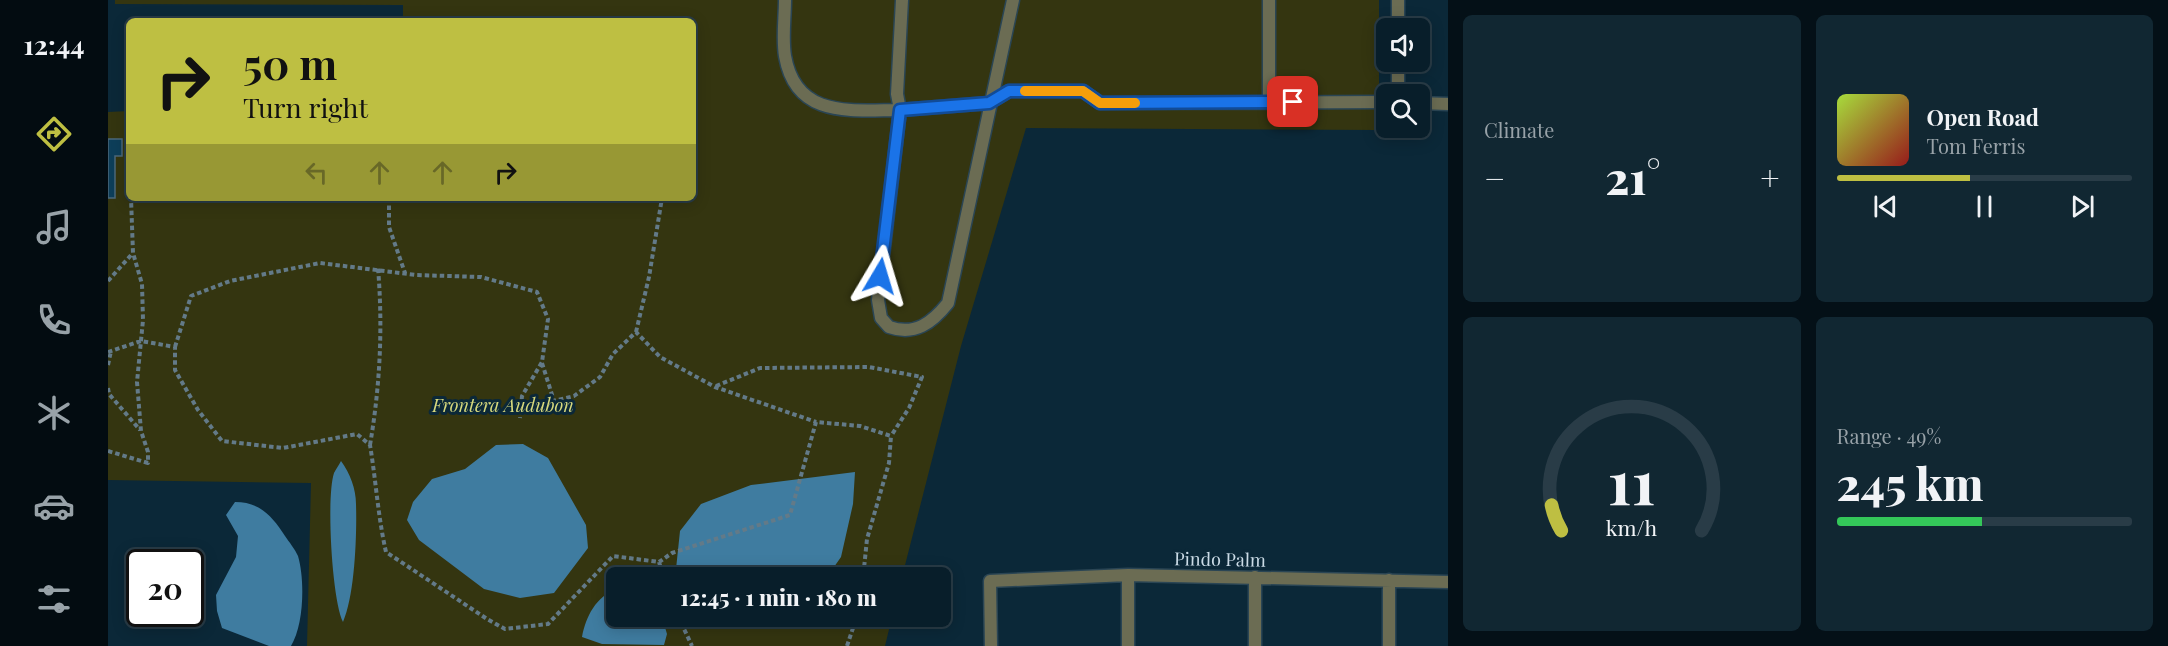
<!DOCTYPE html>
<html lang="en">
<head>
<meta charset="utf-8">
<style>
	:root { --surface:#081e2a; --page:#112732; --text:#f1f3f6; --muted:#98a2a8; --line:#293c47; --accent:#bebf42 }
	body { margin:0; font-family:"Playfair Display",serif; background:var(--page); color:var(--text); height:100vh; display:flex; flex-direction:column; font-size:22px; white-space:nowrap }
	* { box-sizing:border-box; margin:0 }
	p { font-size:20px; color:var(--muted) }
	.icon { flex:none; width:33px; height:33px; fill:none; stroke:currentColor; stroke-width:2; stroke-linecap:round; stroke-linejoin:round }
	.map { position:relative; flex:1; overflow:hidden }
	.side { display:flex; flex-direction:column; gap:15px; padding:15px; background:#041017; width:720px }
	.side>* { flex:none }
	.top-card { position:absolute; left:18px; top:18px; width:570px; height:183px; border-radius:9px; box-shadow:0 3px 15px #0003,0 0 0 2px var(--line); background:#bebf42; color:#111; overflow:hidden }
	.buttons { position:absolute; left:1268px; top:18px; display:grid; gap:12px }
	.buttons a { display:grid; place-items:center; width:54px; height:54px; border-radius:9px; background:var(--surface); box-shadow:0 3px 15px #0003,0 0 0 2px var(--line); font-size:30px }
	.speed { position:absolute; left:18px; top:549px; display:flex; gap:12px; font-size:30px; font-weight:700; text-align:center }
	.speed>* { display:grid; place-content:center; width:78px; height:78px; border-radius:50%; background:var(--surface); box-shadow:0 3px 15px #0003,0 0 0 2px var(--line); line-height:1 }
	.speed .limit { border:3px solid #111; border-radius:9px; background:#fff; color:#111 }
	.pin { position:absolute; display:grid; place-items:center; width:51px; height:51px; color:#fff; margin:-26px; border-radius:12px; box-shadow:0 3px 9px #0006 }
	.me { position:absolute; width:66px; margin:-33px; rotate:7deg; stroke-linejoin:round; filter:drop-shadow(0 0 4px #0008) }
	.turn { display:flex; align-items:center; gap:21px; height:126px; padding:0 18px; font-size:27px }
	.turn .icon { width:78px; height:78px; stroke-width:2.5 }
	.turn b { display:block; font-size:42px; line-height:51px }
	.lanes { display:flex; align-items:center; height:57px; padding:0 18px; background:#0003; justify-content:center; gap:30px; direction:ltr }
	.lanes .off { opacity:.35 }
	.big { font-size:45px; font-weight:800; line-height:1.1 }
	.side .widget { flex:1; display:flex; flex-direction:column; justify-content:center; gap:9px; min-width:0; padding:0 21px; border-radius:9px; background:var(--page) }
	.side .dial { align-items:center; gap:0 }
	.dial svg { height:156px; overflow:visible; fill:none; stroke:var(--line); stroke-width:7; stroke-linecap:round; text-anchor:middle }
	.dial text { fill:var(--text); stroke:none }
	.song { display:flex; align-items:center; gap:18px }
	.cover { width:72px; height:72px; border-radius:9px; background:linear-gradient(135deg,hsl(80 70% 55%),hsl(0 70% 35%)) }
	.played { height:6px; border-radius:3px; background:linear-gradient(90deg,var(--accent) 45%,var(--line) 45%) }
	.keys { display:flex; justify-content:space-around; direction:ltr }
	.heat { display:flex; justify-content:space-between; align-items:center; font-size:33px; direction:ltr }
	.charge { height:9px; border-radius:4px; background:linear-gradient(90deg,#34c759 49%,var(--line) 0) }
	.side .tiles { flex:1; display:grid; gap:15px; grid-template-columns:repeat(2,1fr) }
	.trip { position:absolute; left:498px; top:567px; width:345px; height:60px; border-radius:9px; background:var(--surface); box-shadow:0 3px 15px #0003,0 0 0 2px var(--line); font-weight:800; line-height:60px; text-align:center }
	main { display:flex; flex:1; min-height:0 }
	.tabs { display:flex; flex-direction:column; width:108px; justify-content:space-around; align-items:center; background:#030c11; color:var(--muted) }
	.tabs .icon { width:42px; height:42px }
	.tabs .current { color:var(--accent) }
	.tabs b { font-size:27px; color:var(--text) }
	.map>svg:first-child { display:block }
	.green { fill:#343510 }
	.water { fill:#3f7ca0 }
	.building { fill:#0d3e59; stroke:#4b687b; stroke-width:1.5 }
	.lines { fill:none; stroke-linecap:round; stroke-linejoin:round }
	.service-casing { stroke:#2a4554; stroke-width:15 }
	.minor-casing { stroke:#2a4554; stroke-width:15 }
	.path { stroke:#637a88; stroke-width:4; stroke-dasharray:4.5 3; stroke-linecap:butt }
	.service { stroke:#6b6c53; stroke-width:12 }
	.minor { stroke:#6b6c53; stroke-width:12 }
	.route-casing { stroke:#114b97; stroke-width:15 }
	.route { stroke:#1a73e8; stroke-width:10 }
	.slow { stroke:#f59e0b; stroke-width:10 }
	.labels { text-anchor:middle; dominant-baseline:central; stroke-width:6; stroke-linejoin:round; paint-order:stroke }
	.park-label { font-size:18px; font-style:italic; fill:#d7d97d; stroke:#0b2838 }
	.street-label { font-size:18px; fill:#cbdbe6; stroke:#0b2838 }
</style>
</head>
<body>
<main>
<nav class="tabs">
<b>12:44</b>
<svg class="icon current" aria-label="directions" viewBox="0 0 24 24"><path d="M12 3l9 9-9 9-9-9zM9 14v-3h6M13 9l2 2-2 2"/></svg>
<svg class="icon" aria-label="music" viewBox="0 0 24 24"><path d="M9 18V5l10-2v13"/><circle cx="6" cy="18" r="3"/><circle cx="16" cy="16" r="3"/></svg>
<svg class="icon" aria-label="phone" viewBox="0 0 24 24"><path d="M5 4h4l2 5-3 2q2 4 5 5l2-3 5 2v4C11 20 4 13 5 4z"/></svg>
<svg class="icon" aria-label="climate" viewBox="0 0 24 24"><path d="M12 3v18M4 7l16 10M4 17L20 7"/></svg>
<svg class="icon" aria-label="car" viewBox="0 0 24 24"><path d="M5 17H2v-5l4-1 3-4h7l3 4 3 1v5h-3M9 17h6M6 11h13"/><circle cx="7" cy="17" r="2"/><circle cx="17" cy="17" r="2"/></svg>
<svg class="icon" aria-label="filters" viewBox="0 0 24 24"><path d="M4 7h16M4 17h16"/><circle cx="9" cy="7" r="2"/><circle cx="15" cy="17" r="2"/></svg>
</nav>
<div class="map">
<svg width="1340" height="646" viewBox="0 0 1340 646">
	<rect width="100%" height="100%" fill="#0b2838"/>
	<!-- green -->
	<path class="green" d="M7,0H1271V130L918,128L853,346L794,577L508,578V616L784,617L777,646H199L203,483L0,480V112L21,111V198H585V21H295V5L7,4Z"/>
	<!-- water -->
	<path class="water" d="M415,444L440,458L478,525L480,548L446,593L412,598L376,589L311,540L299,520L305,502L324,479L357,469L388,445Z
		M233,461C242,473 248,489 248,504C249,534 247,595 235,622C224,600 218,497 226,473C228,469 231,465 233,461Z
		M747,472L745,504L733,557L719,577H571L568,569L572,531L593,504L643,485Z
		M127,502C152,502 164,516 177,536C181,542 187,549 190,556C197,580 196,625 183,646H161L114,628L109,611L108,595L128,557L130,536L118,515Z
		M508,589V616L554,617L559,634L556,645L494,644L474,637C478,616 488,597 508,589Z"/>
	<!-- building -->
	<path class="building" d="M0,139H14V156H7V198H0Z"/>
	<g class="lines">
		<defs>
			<path id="service" d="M677,0C677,18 674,38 677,56C688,119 743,110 792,110L789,94L794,0
				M905,0L840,303C824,323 807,336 781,327L773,318L770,300L792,110L881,103L901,91H975L992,103L1278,102
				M1161,103V0"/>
			<path id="minor" d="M1290,28V0
				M1290,94V62
				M1311,103L1340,104
				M1281,580V646
				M883,646L882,581L1020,575L1340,582
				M1020,646V575
				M1147,646V577"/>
		</defs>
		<!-- service casing -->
		<use href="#service" class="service-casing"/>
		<!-- minor casing -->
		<use href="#minor" class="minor-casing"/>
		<!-- path -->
		<path class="path" d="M281,198V227L297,273
			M0,281L24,254
			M528,332L541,277L554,198
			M67,347L83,296L122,281L212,263L308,275L373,277L429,292L440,319L434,362L414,396L412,418
			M0,352L33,341L67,347V370L90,410L114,441L175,448L249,434L262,445C268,481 270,517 278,552L379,619L397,629L440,624L505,556L551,562L564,553L682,515L708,422L752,426L783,436L781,463L759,539L755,578
			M434,363L446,401L466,396L492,377L505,354L528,332L552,357L607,387L708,422
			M0,365L3,351
			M608,386L652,368L761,367L814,377L801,408L783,436
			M0,388L1,394L32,430
			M262,445C272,386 275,328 270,268
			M0,451L40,463V452L33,431L29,382L35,320L34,284L25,253L23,198
			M551,562L556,578
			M570,616L584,646
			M739,646L749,616"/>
		<!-- service -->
		<use href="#service" class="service"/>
		<!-- minor -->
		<use href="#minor" class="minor"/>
	</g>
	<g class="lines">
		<defs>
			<path id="route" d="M772,276L792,110L881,103L901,91H975L992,103L1185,102"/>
		</defs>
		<!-- route casing -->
		<use href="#route" class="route-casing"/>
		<!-- route -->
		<use href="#route" class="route"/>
		<!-- slow -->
		<path class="slow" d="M917,91H975L992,103H1027"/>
	</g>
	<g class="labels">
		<!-- park labels -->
		<g class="park-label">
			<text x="395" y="405">Frontera Audubon</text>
		</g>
		<!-- street labels -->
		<g class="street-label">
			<text transform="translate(1112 559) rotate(1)">Pindo Palm</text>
		</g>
	</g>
</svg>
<div class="buttons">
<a><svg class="icon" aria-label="sound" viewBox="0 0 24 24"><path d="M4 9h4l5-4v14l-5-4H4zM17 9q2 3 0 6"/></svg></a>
<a><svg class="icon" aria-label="search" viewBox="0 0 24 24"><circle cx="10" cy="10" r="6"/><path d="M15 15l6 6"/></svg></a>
</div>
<div class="speed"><div class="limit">20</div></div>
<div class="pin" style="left:1185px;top:102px;background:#d93025"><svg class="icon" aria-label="arrive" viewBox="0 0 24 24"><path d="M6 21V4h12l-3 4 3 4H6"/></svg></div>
<svg class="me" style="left:772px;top:276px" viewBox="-20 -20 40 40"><path d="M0-17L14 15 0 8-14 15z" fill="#1a73e8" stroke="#fff" stroke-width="4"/></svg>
<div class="trip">12:45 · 1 min · 180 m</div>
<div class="top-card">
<div class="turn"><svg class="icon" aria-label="right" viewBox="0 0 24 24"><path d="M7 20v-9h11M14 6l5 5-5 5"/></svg><div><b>50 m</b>Turn right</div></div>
<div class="lanes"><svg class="icon off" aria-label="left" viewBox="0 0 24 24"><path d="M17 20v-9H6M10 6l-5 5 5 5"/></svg><svg class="icon off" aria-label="ahead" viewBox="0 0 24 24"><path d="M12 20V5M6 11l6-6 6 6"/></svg><svg class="icon off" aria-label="ahead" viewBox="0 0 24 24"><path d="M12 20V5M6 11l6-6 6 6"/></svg><svg class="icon" aria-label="right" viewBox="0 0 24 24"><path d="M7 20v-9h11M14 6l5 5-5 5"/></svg></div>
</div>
</div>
<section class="side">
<div class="tiles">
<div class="widget"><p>Climate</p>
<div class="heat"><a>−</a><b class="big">21°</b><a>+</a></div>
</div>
<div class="widget">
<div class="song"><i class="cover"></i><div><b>Open Road</b><p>Tom Ferris</p></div></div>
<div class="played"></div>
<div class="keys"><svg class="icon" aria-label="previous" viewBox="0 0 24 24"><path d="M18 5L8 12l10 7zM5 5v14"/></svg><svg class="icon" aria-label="pause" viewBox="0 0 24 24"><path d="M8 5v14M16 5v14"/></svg><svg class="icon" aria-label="next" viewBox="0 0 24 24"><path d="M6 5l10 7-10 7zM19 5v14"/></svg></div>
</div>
<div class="widget dial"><svg viewBox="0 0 100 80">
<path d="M14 69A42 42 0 1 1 86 69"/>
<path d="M14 69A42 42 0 0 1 9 56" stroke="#bebf42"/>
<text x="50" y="56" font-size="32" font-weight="700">11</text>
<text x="50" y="72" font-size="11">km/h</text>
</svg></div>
<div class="widget"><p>Range · 49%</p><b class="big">245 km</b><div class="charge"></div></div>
</div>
</section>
</main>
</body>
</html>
